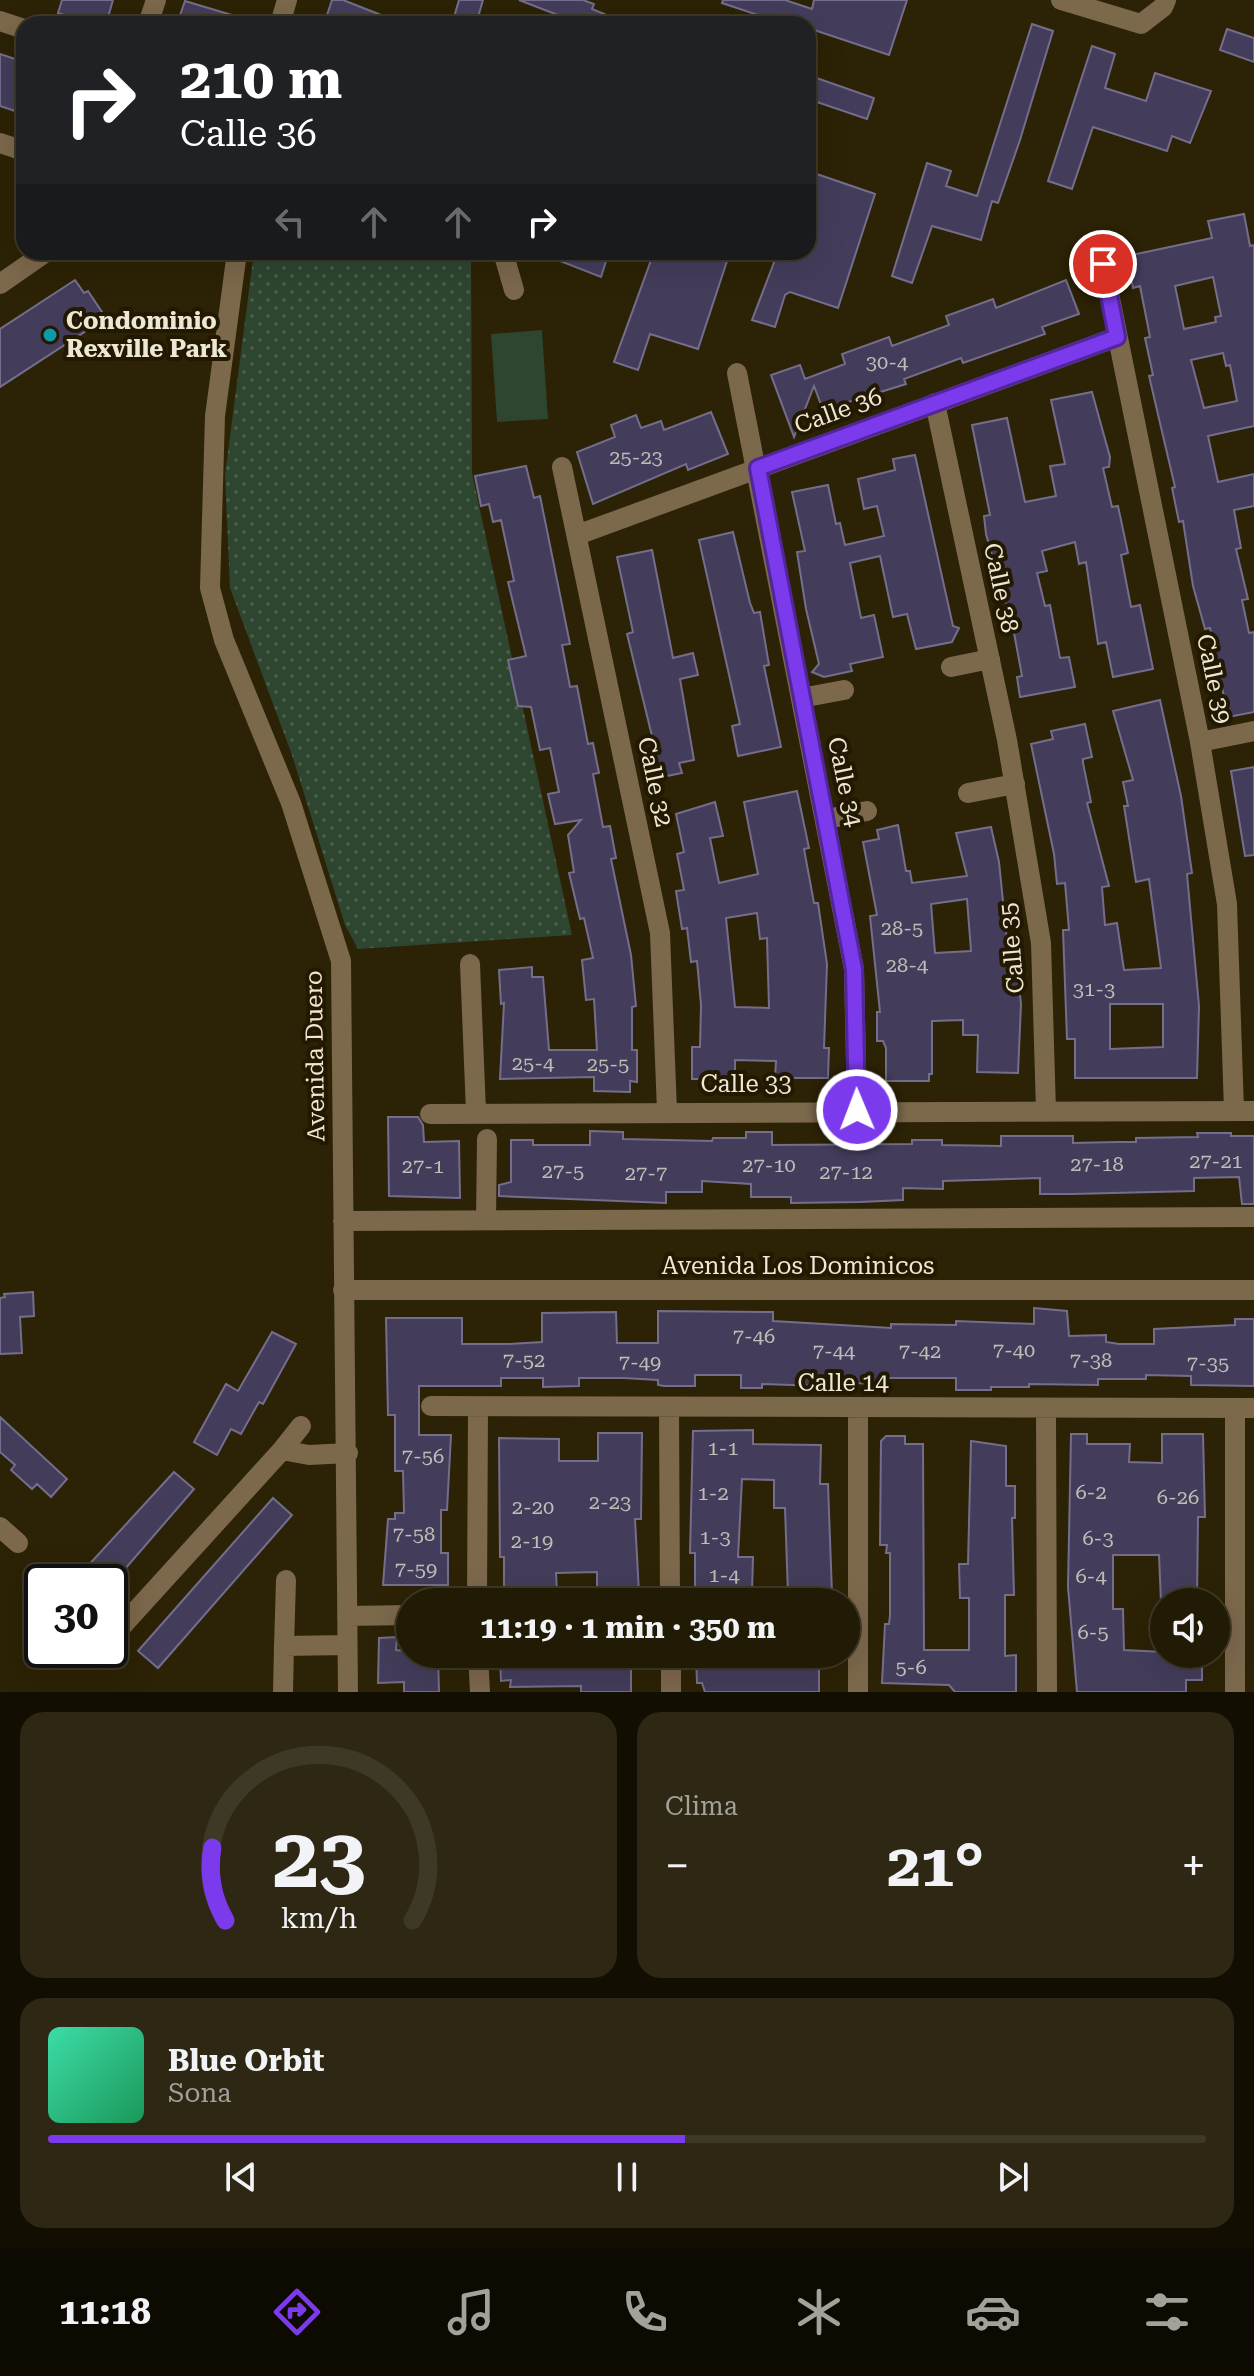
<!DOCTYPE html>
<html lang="es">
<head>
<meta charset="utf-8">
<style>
	:root { --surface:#211a04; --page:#2d2713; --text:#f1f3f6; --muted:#a2a19a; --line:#3e3826; --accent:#7c3aed }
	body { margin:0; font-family:"Roboto Serif",serif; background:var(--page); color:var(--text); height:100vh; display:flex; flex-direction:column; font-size:30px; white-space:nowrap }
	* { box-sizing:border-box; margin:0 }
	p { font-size:26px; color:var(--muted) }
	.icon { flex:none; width:44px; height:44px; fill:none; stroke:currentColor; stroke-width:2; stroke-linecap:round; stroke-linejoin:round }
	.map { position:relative; height:1692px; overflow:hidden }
	.details { display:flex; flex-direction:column; gap:20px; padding:20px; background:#120e02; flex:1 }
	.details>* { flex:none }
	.top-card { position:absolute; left:16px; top:16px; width:800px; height:244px; border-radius:24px; box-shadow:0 8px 32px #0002,0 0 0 2px var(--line); background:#202124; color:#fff; overflow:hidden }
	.controls { position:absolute; left:1150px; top:1588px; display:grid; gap:16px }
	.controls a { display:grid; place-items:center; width:80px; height:80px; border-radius:50%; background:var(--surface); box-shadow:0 8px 32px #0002,0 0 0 2px var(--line); font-size:40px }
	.speed { position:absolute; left:24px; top:1564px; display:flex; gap:16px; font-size:40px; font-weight:700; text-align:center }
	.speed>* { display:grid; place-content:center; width:104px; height:104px; border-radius:50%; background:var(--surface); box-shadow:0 8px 32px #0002,0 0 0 2px var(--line); line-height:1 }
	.speed .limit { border:4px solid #111; border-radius:12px; background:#fff; color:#111 }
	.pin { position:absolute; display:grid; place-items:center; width:68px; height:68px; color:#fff; margin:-34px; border:4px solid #fff; border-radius:50%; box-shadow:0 2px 8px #0007 }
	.me { position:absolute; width:88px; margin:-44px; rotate:359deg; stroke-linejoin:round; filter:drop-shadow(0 0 6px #0008) }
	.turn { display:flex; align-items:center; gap:28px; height:168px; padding:0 32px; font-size:36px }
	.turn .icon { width:104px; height:104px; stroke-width:2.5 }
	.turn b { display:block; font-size:56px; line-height:68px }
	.lanes { display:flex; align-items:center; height:76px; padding:0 32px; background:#0003; justify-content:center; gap:40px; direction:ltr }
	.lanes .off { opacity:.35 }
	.big { font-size:60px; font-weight:700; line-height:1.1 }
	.details .widget { flex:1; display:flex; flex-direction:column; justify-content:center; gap:12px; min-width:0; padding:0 28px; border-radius:24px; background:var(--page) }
	.details .dial { align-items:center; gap:0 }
	.dial svg { height:208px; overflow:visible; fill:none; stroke:var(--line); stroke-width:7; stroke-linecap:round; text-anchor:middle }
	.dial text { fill:var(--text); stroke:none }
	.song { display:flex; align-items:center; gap:24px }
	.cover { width:96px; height:96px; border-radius:12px; background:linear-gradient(135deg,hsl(160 70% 55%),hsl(150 70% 35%)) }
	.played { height:8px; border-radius:4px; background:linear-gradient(90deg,var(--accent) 55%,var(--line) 55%) }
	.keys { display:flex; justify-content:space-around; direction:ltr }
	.heat { display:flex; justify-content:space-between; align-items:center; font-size:44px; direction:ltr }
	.details .tiles { flex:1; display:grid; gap:20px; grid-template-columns:1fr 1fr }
	.widget:last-child { grid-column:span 2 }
	.trip { position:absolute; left:396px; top:1588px; width:464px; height:80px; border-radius:40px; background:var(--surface); box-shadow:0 8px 32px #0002,0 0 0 2px var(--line); font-weight:700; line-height:80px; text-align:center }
	.menu { display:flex; height:128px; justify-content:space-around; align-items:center; background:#0d0a02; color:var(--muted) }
	.menu .icon { width:56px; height:56px }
	.menu .active { color:var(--accent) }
	.menu b { font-size:36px; color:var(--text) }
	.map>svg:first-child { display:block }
	.grass { fill:url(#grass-dots) }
	.park { fill:#2e4530 }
	.building { fill:#433d5b; stroke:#746e8c; stroke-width:2; fill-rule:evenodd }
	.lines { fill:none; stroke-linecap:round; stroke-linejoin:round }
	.minor { stroke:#7c684b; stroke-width:20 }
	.route-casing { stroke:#51269a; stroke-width:20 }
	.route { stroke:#7c3aed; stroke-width:14 }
	.culture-dot { fill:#0f9aa8; stroke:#231800; stroke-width:3 }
	.labels { text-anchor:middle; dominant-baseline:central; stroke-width:8; stroke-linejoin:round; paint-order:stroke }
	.number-label { font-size:20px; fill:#c2bcb7 }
	.poi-label { font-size:24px; font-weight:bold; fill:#ede7d6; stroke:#231800; text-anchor:start }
	.street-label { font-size:24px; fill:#ede7d6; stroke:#231800 }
</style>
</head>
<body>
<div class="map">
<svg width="1254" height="1692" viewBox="0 0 1254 1692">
	<defs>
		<pattern id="grass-dots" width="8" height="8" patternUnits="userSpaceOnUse" patternTransform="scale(2)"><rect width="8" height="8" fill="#2e4530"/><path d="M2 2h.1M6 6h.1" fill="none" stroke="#4d604d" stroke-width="1.8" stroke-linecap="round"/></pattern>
	</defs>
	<rect width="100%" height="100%" fill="#2c2205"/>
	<!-- grass -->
	<path class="grass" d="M254,252H471L472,473L572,935L358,949L345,925L292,755L230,588L225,475Z"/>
	<!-- park -->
	<path class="park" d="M542,330L548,419L497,422L491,334Z"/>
	<!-- building -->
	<path class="building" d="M62,0H113L106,24H91L58,13Z
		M332,0H343L404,24H334L325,21Z
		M459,0H483L476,24H452Z
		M519,0H583L594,4L592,9L628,24H581Z
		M723,0H785L812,9L814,0H907L889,55L808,28V24H785L722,3Z
		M185,1L252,21V24H177Z
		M1032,24L1053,31L1020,140L998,203L992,201L981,240L932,226L912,283L892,276L927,163L951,171L946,186L977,196Z
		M1227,29L1254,38V62L1220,50Z
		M1092,46L1115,54L1105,88L1146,101L1155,73L1211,91L1190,143L1172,136L1167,151L1093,127L1072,189L1048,181Z
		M0,54L24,62V114L0,106Z
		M808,75L874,98L867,119L808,99Z
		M808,171L875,194L838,308L790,292L785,295L775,327L752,320L778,252H808Z
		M1244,214L1250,246L1254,245V426L1208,436L1218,482L1254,474V506L1234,510L1241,548L1236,549L1248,599L1242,600L1249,633L1254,632V712L1228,717L1210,628L1205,629L1193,586L1183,521L1179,522L1172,488L1175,487L1149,376L1153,375L1145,338L1150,337L1140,286L1133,288L1127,256L1212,238L1208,221ZM1213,277L1221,316L1215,317L1216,322L1184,329L1175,286ZM1223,353L1226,366L1230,365L1237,401L1204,408L1191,360Z
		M537,252H609L601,277Z
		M654,252H730L698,349L650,334L638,370L614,362Z
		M75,280L84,293L88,291L106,318L0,387V329Z
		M1066,280L1079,314L1042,327L1045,334L963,363L961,358L904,379L906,384L823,410L814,386L794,437L771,375L800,365L805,379L845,364L842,354L889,337L892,346L949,325L946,316L993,299L996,308Z
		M1092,392L1110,457L1109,467L1103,468L1112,507L1118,506L1128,553L1121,555L1131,607L1140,605L1153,669L1113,677L1106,642L1098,644L1086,562L1079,564L1075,542L1042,551L1047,571L1037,573L1045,606L1050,605L1060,658L1069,657L1075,687L1020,697L1017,677L1022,676L1014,633L986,534L984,516L990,515L972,425L1007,418L1025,502L1056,496L1050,466L1065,464L1051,400Z
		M711,412L728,454L688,470L686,464L593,504L577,452L615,437L611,425L636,415L641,428L661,421L664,430Z
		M915,455L953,626L959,628L952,642L916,649L907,614L893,617L880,556L850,563L861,618L874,615L883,657L850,664L852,671L824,677L812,672L819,664L806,609L797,552L805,551L792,492L828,485L836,524L840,523L845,545L884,536L877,506L864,509L858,479L895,470L893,459Z
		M526,466L534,498L540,496L570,644L562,645L570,687L577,686L588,744L593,743L599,773L593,774L603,827L610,826L616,858L611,859L631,955L636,1006L632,1007V1050H637V1082L630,1081V1092L594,1091V1077L500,1079L504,1003L501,1004L499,970L532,967V977H543L549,1050H597L594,999L586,1000L582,960L593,958L584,918L580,919L569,873L574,872L568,835L581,820L555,824L548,794L559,792L550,748L540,750L531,707L518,706L508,660L526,656L508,582L514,581L501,520L493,522L489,504L481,506L475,476Z
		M733,532L750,603L754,613L760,612L769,665L764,666L781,747L738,756L732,726L740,724L699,540Z
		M652,550L673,658L693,653L698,675L680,679L694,760L679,763L682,773L662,777L627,634L633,632L617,557Z
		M1160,700L1181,796L1192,873L1187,874L1199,1006L1197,1078H1075V1039H1067L1063,930H1069L1065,883L1057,884L1054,854L1031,744L1053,739L1051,731L1085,724L1092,757L1083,759V763L1091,802L1087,803L1109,886L1102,887L1105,925L1117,923L1124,970L1161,968L1149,879L1136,882L1124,806H1128L1123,782L1133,780L1113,711ZM1110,1004H1163V1047L1110,1049Z
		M1254,767V855L1245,856L1231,771Z
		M797,791L809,848L804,849L814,903H818L827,964L824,1048H829L828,1078H775L776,1061L735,1060V1079H692V1047H700L701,1005L697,961L691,962L687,928L682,929L676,891L684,890L677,854L684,852L676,814L715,802L723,836L710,838L719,883L758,874L744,802ZM757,913L760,939L767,938L769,1008L735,1007L726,918Z
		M898,825L906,871H910L912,883L967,876L956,833L991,827L999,862L1007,941L1014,940L1021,1004L1018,1073L977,1072L978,1035H963V1020L932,1021V1074H929V1081H886V1048L883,1041H877V1012H880L870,916L877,915L863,842L879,839L877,830ZM967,899L971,951L935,953L931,904Z
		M388,1117H418L423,1125L424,1142L459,1141L460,1198L389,1196Z
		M590,1131L623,1132V1139L712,1141L713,1138H746V1132H772V1145L912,1144V1140H942V1145L1001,1146V1136H1073V1143L1118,1142H1136V1138L1198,1137L1197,1133H1231V1136H1254V1204H1242L1239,1177L1194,1178V1191L1072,1194H1040V1178L943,1181V1189L903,1188V1200L860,1202L791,1203V1197H751V1184L702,1181V1192H666V1203L499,1196V1185L511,1182V1140H533V1145H590Z
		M33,1292L34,1316L20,1317L22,1353L0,1354V1298L5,1297L4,1294Z
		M1034,1308L1067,1311L1069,1336L1106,1335V1342L1119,1344H1154V1329L1235,1325V1319H1254V1386L1191,1385V1376L1146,1375V1379H1098V1385L1029,1384V1387H991V1390H956V1378H888V1384L850,1383V1387L762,1384V1388H741V1375H695V1386H664L658,1385V1380L624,1378H579V1386L543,1387V1378H501V1386H419V1435H451L447,1510H441V1553H448V1585H383L388,1519H395V1513H404L403,1471H395V1415H388L386,1318H462V1344H509L542,1342V1313L616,1312L617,1343H658V1311L773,1312V1321L891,1328V1324L956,1325V1321L1034,1324Z
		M272,1332L296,1344L263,1404L259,1402L241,1434L231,1429L217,1455L194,1442L226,1384L238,1391Z
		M0,1417L67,1479L51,1497L37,1484L32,1489L11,1470L15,1465L0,1452Z
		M753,1430V1444L821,1445L820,1484H828L832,1594L788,1595L785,1508H774V1480L742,1479L738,1557H753L752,1592L695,1593V1553H690L693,1431Z
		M598,1433H642L641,1519H635L639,1593H597V1572L556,1573L557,1592L504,1593V1557H500L499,1438L559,1439V1461H598Z
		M1071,1434H1087V1444H1130L1129,1462L1162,1463V1434H1203L1205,1517H1198L1197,1602H1161L1159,1555H1113V1609H1123L1124,1650L1202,1654V1680H1186V1692H1077L1068,1587Z
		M886,1436H905V1444H923L924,1650H969V1598H960L959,1564H968L971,1441L1006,1446V1486H1015V1518H1012L1014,1595H1005V1656L1016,1655V1692H955L949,1685L882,1683L885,1624H889L890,1615V1553H886L887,1545H880L881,1441Z
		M174,1472L194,1489L125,1569L122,1566L108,1582H73Z
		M273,1498L292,1515L158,1668L138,1651Z
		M397,1637L396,1650L438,1654L439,1692H404V1682L378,1683L379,1638Z
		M500,1654H631V1692H581V1686L510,1687L511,1680L501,1681Z
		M696,1654H812V1659H819V1692H705L702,1683H697Z"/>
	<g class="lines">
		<!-- minor -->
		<path class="minor" d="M1061,0L1141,24L1163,7L1166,0
			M0,21L24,29
			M148,24L156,0
			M280,24L287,0
			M0,143L24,151
			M237,252L215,416L210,588L224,640L291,803L341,961L348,1692
			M503,252L514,290
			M1103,264L1200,742L1227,904L1234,1110
			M0,284L46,252
			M737,373L854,969L857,1110
			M935,403L1007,740L1041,943L1046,1110
			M562,467L660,933L667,1111
			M577,535L1117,337
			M951,667L990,659
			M801,698L844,690
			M1200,742L1254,731
			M968,793L1015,784
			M827,819L867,811
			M470,964L476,1112
			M430,1114L1254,1111
			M486,1220L487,1139
			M343,1221L1254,1217
			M343,1290H1254
			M431,1406L1254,1408
			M669,1408L670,1602
			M1046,1409L1047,1692
			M1235,1409V1692
			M282,1450L301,1426
			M0,1527L18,1543
			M477,1602L478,1408
			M347,1616L410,1615
			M113,1636L282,1450L309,1455L348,1453
			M284,1646L286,1580
			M478,1654L480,1692
			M671,1654V1692
			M283,1692L284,1646L347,1645
			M858,1692V1409"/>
	</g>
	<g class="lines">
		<defs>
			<path id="route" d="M857,1110L854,969L758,468L1117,337L1103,264"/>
		</defs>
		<!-- route casing -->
		<use href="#route" class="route-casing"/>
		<!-- route -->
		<use href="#route" class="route"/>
	</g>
	<!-- markers -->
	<circle class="culture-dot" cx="50" cy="335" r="8"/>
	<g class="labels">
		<!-- number labels -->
		<g class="number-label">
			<text x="887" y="362">30-4</text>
			<text x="636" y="457">25-23</text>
			<text x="902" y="928">28-5</text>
			<text x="907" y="965">28-4</text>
			<text x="1094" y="989">31-3</text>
			<text x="533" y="1063">25-4</text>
			<text x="608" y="1064">25-5</text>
			<text x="1216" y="1161">27-21</text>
			<text x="1097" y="1164">27-18</text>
			<text x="769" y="1165">27-10</text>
			<text x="423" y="1166">27-1</text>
			<text x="563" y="1171">27-5</text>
			<text x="846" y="1172">27-12</text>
			<text x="646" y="1173">27-7</text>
			<text x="754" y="1336">7-46</text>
			<text x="1014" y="1350">7-40</text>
			<text x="834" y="1351">7-44</text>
			<text x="920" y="1351">7-42</text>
			<text x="524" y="1360">7-52</text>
			<text x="1091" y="1360">7-38</text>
			<text x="640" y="1362">7-49</text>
			<text x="1208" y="1363">7-35</text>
			<text x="723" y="1448">1-1</text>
			<text x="423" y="1456">7-56</text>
			<text x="1091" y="1492">6-2</text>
			<text x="713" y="1493">1-2</text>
			<text x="1178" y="1497">6-26</text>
			<text x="610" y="1502">2-23</text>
			<text x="533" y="1507">2-20</text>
			<text x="414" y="1534">7-58</text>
			<text x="715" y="1537">1-3</text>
			<text x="1098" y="1538">6-3</text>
			<text x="532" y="1541">2-19</text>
			<text x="416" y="1569">7-59</text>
			<text x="724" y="1575">1-4</text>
			<text x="1091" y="1576">6-4</text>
			<text x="1093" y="1632">6-5</text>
			<text x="911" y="1667">5-6</text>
		</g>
		<!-- poi labels -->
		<g class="poi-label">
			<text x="66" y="321">Condominio<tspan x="66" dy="28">Rexville Park</tspan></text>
		</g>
		<!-- street labels -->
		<g class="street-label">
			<text transform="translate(838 411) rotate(-20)">Calle 36</text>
			<text transform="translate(1001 588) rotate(78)">Calle 38</text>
			<text transform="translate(1214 679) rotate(78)">Calle 39</text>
			<text transform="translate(655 782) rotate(78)">Calle 32</text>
			<text transform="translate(845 782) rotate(78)">Calle 34</text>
			<text transform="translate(1012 948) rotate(-95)">Calle 35</text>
			<text transform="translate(315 1056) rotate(-91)">Avenida Duero</text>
			<text x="746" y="1084">Calle 33</text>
			<text x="798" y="1266">Avenida Los Dominicos</text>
			<text x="843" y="1383">Calle 14</text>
		</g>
	</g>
</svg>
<div class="controls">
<a><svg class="icon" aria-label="sound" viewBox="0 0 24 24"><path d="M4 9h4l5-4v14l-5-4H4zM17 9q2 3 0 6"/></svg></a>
</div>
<div class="speed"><div class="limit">30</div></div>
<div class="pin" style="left:1103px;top:264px;background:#d93025"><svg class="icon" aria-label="arrive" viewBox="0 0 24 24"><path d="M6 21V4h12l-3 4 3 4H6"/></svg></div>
<svg class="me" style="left:857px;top:1110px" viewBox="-20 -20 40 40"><circle r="17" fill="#7c3aed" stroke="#fff" stroke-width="3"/><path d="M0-11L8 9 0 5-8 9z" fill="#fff"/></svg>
<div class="trip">11:19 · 1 min · 350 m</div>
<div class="top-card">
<div class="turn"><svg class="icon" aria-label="right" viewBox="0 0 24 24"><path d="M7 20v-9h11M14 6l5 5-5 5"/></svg><div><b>210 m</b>Calle 36</div></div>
<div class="lanes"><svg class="icon off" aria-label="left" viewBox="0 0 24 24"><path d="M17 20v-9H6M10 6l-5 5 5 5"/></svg><svg class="icon off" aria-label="ahead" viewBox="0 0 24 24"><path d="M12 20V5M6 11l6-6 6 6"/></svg><svg class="icon off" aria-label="ahead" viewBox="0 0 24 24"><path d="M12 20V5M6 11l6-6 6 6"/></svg><svg class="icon" aria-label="right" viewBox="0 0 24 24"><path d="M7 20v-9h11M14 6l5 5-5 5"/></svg></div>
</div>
</div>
<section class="details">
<div class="tiles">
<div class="widget dial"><svg viewBox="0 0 100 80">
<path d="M14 69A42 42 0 1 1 86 69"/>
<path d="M14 69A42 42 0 0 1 9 41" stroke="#7c3aed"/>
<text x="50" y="56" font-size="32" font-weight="700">23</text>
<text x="50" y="72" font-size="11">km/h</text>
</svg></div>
<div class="widget"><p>Clima</p>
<div class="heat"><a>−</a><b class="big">21°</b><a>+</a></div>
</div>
<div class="widget">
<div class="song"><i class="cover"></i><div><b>Blue Orbit</b><p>Sona</p></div></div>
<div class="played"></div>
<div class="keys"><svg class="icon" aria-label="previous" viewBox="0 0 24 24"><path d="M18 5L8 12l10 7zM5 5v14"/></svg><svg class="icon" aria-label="pause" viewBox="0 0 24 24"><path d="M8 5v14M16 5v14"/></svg><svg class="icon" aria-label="next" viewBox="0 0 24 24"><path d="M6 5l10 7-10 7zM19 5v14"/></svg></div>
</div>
</div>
</section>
<nav class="menu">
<b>11:18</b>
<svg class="icon active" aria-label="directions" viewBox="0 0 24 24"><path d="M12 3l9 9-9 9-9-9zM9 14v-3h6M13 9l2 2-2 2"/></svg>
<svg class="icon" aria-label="music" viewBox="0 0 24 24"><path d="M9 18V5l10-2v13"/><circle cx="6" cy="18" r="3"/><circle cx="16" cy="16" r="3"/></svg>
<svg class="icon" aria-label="phone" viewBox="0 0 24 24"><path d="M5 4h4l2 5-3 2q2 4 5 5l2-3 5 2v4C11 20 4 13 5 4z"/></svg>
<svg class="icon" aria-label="climate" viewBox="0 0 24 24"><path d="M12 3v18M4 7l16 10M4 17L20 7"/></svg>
<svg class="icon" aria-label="car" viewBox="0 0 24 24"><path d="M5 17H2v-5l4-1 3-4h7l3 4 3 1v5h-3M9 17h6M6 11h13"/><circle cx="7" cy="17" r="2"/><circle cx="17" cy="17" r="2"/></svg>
<svg class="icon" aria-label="filters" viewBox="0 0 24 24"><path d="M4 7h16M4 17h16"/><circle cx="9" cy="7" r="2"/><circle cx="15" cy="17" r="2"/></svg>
</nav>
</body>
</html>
